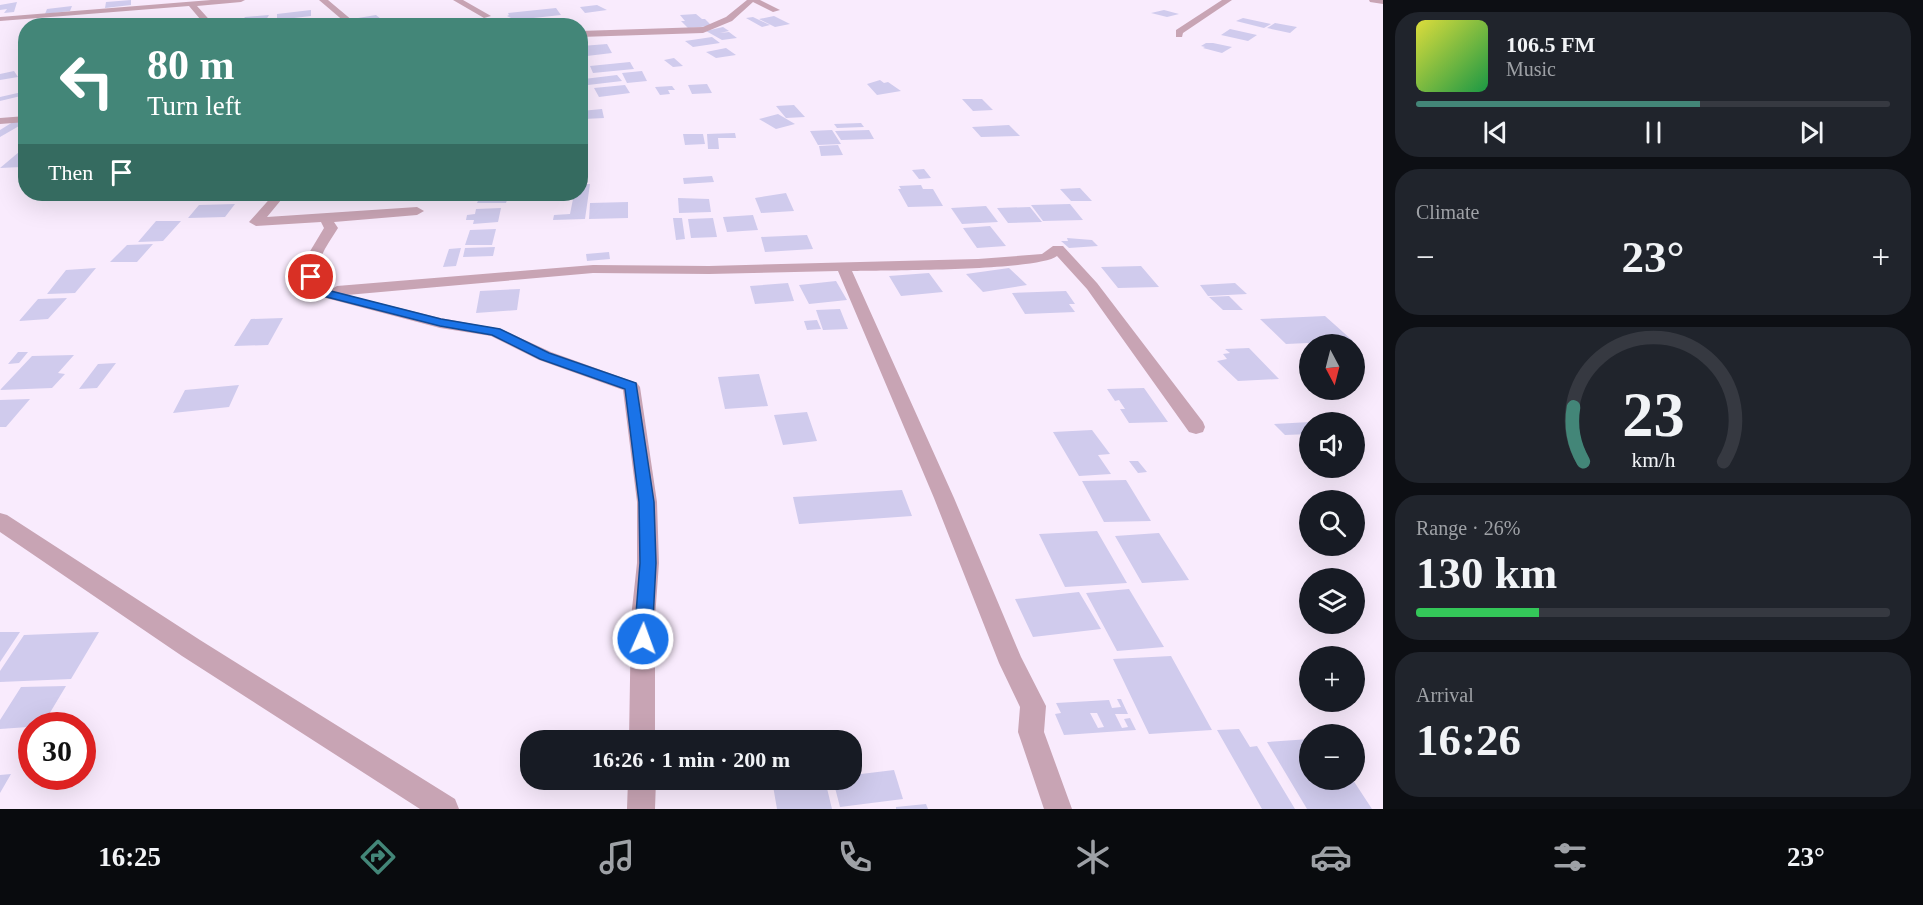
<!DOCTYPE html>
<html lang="en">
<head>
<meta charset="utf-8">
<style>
	:root { --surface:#171b24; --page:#20242c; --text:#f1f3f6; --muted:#9ea1a6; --line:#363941; --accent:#438678 }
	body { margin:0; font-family:Georgia,serif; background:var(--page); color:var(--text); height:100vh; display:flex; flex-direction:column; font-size:22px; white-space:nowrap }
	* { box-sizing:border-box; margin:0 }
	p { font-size:20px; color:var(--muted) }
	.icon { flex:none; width:33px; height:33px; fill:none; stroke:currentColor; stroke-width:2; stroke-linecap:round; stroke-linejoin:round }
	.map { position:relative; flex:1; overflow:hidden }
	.side { display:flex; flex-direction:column; gap:12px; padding:12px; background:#0d0f14; width:540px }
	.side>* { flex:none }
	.guide { position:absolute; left:18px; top:18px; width:570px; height:183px; border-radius:24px; box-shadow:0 6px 24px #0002; background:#438678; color:#fff; overflow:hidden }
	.needle { width:39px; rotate:173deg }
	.fabs { position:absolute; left:1299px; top:334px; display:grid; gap:12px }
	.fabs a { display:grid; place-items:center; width:66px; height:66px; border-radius:50%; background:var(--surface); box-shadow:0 6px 24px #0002; font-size:30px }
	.speed { position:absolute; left:18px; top:712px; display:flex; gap:12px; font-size:30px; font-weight:700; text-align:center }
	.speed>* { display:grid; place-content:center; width:78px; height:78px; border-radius:50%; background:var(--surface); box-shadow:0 6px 24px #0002; line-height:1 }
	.speed .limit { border:9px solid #d22; background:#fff; color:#111 }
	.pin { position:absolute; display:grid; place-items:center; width:51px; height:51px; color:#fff; margin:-26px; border:3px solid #fff; border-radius:50%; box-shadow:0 2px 6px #0007 }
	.me { position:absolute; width:66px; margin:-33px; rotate:2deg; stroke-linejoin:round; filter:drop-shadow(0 0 4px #0008) }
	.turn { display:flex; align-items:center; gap:21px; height:126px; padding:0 30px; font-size:27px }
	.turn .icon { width:78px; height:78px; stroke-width:2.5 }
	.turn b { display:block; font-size:42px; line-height:51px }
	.then { display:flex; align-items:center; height:57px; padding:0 30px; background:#0003; gap:12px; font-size:22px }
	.big { font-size:45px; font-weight:700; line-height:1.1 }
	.side .widget { flex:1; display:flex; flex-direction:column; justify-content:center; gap:9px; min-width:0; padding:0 21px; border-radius:24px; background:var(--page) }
	.side .dial { align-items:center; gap:0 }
	.dial svg { height:156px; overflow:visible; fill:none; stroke:var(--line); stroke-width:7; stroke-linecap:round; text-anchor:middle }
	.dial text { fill:var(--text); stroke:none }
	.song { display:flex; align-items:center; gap:18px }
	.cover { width:72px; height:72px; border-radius:9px; background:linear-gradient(135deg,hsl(60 70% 55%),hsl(140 70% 35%)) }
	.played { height:6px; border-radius:3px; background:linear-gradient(90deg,var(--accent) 60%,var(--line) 60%) }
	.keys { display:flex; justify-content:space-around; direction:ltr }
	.heat { display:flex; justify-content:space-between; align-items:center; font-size:33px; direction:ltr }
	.charge { height:9px; border-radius:4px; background:linear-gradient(90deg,#34c759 26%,var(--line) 0) }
	.trip { position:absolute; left:520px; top:730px; width:342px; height:60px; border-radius:24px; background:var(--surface); box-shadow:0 6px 24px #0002; font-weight:700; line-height:60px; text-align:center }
	.menu { display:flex; height:96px; justify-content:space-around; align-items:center; background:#090b0e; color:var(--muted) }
	.menu .icon { width:42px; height:42px }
	.menu .on { color:var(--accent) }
	.menu b { font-size:27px; color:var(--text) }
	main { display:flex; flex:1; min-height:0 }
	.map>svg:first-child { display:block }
	.building { fill:#d0cbed; fill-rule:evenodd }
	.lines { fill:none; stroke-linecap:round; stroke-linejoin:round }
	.minor { fill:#c8a4b4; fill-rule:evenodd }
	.route { fill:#1a73e8; stroke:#114b97; stroke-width:1.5 }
</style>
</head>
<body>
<main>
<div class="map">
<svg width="1383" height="809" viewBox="0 0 1383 809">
	<rect width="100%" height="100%" fill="#f9ebfd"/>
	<!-- building -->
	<path class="building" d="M131,0V5L105,8L106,2Z
		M17,2L14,12L4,13L7,9L0,10V5Z
		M597,5L607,10L585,13L580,7Z
		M72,6L70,11L45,14L47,9Z
		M556,8L561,15L515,20L507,16L509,15L508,13Z
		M311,10V16L277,20V14Z
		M1164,10L1179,14L1167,17L1151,13Z
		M696,14L702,19H705L712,26L688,28L681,21H685L680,15Z
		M269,15L266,20L242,21L245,17Z
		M376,15L381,19L362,22L358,18Z
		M774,16L790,24L775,27L759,19Z
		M753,17L755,18L770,25L762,27L746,18Z
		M1243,18L1271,24L1264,28L1236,21Z
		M415,19L420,24L397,26L394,22Z
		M1275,23L1297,27L1290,33L1267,28Z
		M723,27L729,31L720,33L729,32L737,38L722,40L706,31Z
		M1230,29L1257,35L1248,41L1221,35Z
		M712,37L720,43L693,47L685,41Z
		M1206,43H1213L1232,47L1222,53L1203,48L1205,47L1201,46Z
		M607,44L612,53L587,56L582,46Z
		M726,48L736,55L716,58L706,52Z
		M674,58L683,66L673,67L664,60Z
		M630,62L634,69L593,73L590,66Z
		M14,71L18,77L0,80V74Z
		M642,71L647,81L627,83L622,73Z
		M617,75L622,81L588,85L584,79Z
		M880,80L884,83L888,82L901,91L877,95L867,84Z
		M707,84L712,93L692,94L688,85Z
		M625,85L630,93L599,97L594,88Z
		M672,86L675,90H668L670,94L660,95L655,87Z
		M22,92L25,95L0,101V97Z
		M962,99H982L993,110L973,111Z
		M794,105L805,117L786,118L776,106Z
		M602,109L604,118L584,119L581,111Z
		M778,114L795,124L776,129L759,119Z
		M13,122H26L0,137V130Z
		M861,123L864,127L837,128L834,124Z
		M1009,125L1020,136L981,137L972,127Z
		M832,130L841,144L818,145L810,131Z
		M869,130L874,139L841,140L835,131Z
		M735,133L736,138H718L719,149H708L707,134Z
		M683,134H703L705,144L685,145Z
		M838,145L843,155L821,156L819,146Z
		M26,151V163L21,167L0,168L19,152Z
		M924,169L931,178L919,179L912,170Z
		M712,176L714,182L684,184L683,178Z
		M580,184H590L585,219L553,220L554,215L570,214L574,194H580Z
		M921,185L923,189H933L943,206L908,207L898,189H901L899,186Z
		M1080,188L1092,201H1071L1060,189Z
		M786,193L794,211L761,213L755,198Z
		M142,194H171L165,200L135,201Z
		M179,194H202L198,199L174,200Z
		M216,194H245L243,197L214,198Z
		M481,194H509L506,203H477Z
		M678,198L709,199L711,212L679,213Z
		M628,202V218L589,219L590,203Z
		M235,204L225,217L188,218L199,205Z
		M1070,204L1083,220L1043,221L1031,205Z
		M986,206L998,222L962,224L951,208Z
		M1030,207L1042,222L1008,223L997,208Z
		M501,208L498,222L473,224L474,220H466L467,215L475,214L476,209Z
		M753,215L758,230L727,232L723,217Z
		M673,218H682L685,239L676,240Z
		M713,218L717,237L691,238L688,219Z
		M156,221H181L163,241L138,242Z
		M990,226L1006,246L977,248L963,228Z
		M496,229L492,245H465L470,230Z
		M807,235L813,249L765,252L761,237Z
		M1067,238L1092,240L1098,246L1069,248L1061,241H1068Z
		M153,244L137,262H110L127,245Z
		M495,247L493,256L463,257L465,248Z
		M461,248L456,266L443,267L449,249Z
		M609,252L610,259L587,261L586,254Z
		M1141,266L1159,287L1118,288L1101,267Z
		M96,268L75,293L47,294L66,270Z
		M1009,268L1027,285L983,292L966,274Z
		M929,273L943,292L901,296L889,276Z
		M836,281L847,300L809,304L799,285Z
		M788,283L794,301L755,304L750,286Z
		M1235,283L1247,294L1208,296L1200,285Z
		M520,289L517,310L476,313L480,291Z
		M1066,291L1075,304H1069L1075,312L1025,314L1012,293Z
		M1229,296L1243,310H1223L1209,297Z
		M67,298L48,319L19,321L38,299Z
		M840,309L848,329L823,330L816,310Z
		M1325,316L1353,341L1286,344L1260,319Z
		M283,318L268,345L234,346L251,319Z
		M817,320L821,329L807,330L804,321Z
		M1249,348L1279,379L1238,381L1217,361L1227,359L1223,354L1230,353L1225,349Z
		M18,352H28L19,363L8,364Z
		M74,355L58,373L65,374L52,388L0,390L32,356Z
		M116,363L97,388L79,389L98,364Z
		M759,374L768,406L725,409L718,377Z
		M239,385L229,407L173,413L185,390Z
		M1144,388L1168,422L1129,423L1120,409H1125L1119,400L1115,401L1107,389Z
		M30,399L6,427H0V400Z
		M807,412L817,441L783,445L774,415Z
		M1310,422V434L1285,435L1274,424Z
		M1092,430L1110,454L1098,455L1111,474L1079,476L1053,432Z
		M1129,461H1138L1147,472L1138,473Z
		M1126,480L1151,521L1104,522L1082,481Z
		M902,490L912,516L799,524L793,497Z
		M1097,531L1127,583L1065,587L1039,534Z
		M1159,533L1189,580L1142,583L1115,536Z
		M1129,589L1164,647L1117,651L1086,593Z
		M1079,592L1101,629L1033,637L1015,599Z
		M0,632H20L0,662Z
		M99,632L71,679L0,682V671L24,635Z
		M1171,656L1212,730L1149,734L1113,659Z
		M66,686L42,726L0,729V720L21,687Z
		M1117,699H1121L1128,714H1115L1122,728L1128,727L1124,719L1130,718L1136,730L1064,735L1055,714L1061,713L1056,703L1109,700L1112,708L1121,707ZM1090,713H1097L1104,727L1098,728Z
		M1239,729L1250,747L1257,746L1295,809H1262L1217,730Z
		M1310,739V780H1353L1372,809H1307L1267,742Z
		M852,760H857L861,774L894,770L903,799L840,807L833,780H852Z
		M11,774L0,793V775Z
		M772,780H825L832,809H777Z
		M926,804L928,809H896V807Z"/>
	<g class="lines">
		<!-- minor -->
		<path class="minor" d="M211,0H245L241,2L197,6L215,26H206L189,6L0,21V17Z
			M319,0H328L353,21L346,23Z
			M453,0H463L491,16L484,18Z
			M747,0H760L780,10L773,12L753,2L732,21L703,33L580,37V31L703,27L726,17Z
			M1222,0H1232L1183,33L1182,37H1176V30Z
			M1369,0H1383V4L1370,2Z
			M26,116V122L0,124V118Z
			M274,194H286L267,217L417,207L424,211L417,215L334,222L338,228C325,249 306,271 330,290L337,286L593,265L709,266L978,259L1042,254L1053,246H1063L1097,283L1203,422L1205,427L1203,432L1196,434L1189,432L1087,289L1057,256C1038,271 886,270 852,271L954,498L1021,657L1046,706L1044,732L1072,809H1044L1018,732L1020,707L999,663L934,498L838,271L709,274L593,273L347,295L440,318L501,329L551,352L637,383L640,387L657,502L659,563L655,618V741H629L631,618L637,563V502L623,390L539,360L491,336L440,328L318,296L304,277L303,263L324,228L321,222L256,226L249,222Z
			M0,513L7,515L200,640L455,799L459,809H420L182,656L0,532Z
			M628,780H656L655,809H627Z"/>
	</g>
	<!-- route -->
	<path class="route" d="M311,274L315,275L327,290L441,319L500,329L549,353L636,383L654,502L656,563L652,639L649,645L643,647L637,645L634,639L640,563L639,502L625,389L540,359L492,335L440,326L319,295L305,277Z"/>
</svg>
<div class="fabs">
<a><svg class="needle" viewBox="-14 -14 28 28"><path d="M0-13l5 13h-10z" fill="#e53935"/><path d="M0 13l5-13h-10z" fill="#9ea1a6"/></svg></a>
<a><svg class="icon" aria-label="sound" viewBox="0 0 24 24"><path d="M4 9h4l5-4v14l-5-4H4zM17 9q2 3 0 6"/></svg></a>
<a><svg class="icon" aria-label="search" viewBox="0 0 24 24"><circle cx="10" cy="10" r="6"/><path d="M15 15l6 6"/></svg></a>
<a><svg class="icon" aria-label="layers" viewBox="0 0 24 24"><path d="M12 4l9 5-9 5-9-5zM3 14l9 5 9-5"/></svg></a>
<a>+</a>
<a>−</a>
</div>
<div class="speed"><div class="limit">30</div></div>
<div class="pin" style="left:311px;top:277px;background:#d93025"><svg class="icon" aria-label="arrive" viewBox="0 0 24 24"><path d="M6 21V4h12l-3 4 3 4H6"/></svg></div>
<svg class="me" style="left:643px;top:639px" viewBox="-20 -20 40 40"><circle r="17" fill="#1a73e8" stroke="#fff" stroke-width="3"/><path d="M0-11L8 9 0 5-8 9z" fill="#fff"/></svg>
<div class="trip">16:26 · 1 min · 200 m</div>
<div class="guide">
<div class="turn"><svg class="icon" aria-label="left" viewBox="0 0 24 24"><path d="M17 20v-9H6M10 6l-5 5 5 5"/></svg><div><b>80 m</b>Turn left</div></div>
<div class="then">Then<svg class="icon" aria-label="arrive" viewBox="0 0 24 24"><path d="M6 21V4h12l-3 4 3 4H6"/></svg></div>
</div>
</div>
<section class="side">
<div class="widget">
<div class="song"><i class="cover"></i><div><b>106.5 FM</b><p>Music</p></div></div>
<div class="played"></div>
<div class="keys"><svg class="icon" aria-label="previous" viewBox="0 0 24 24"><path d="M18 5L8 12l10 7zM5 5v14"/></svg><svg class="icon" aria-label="pause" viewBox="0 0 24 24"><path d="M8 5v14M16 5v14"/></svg><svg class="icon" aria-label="next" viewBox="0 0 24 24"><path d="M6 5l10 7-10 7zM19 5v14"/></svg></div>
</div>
<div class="widget"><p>Climate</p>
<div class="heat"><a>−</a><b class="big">23°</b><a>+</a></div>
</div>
<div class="widget dial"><svg viewBox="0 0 100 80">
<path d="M14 69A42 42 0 1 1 86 69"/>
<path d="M14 69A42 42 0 0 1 9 41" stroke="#438678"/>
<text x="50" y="56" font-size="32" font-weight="700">23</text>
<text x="50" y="72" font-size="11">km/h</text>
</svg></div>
<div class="widget"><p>Range · 26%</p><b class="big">130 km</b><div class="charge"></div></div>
<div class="widget"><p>Arrival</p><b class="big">16:26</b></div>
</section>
</main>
<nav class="menu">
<b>16:25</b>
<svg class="icon on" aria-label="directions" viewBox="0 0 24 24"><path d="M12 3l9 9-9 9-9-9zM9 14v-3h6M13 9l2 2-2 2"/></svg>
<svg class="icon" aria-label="music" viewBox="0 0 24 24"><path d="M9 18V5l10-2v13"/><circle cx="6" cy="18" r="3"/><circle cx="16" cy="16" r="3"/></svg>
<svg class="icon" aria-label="phone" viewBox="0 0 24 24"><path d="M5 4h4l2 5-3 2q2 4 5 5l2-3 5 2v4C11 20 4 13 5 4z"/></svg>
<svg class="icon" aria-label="climate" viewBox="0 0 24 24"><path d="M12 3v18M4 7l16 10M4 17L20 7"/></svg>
<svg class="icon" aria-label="car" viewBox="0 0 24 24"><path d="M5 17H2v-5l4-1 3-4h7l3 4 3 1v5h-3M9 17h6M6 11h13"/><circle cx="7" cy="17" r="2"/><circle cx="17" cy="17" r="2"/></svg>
<svg class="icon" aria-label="filters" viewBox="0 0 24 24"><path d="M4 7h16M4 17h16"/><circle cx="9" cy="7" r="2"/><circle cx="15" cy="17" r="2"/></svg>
<b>23°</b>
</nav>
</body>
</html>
